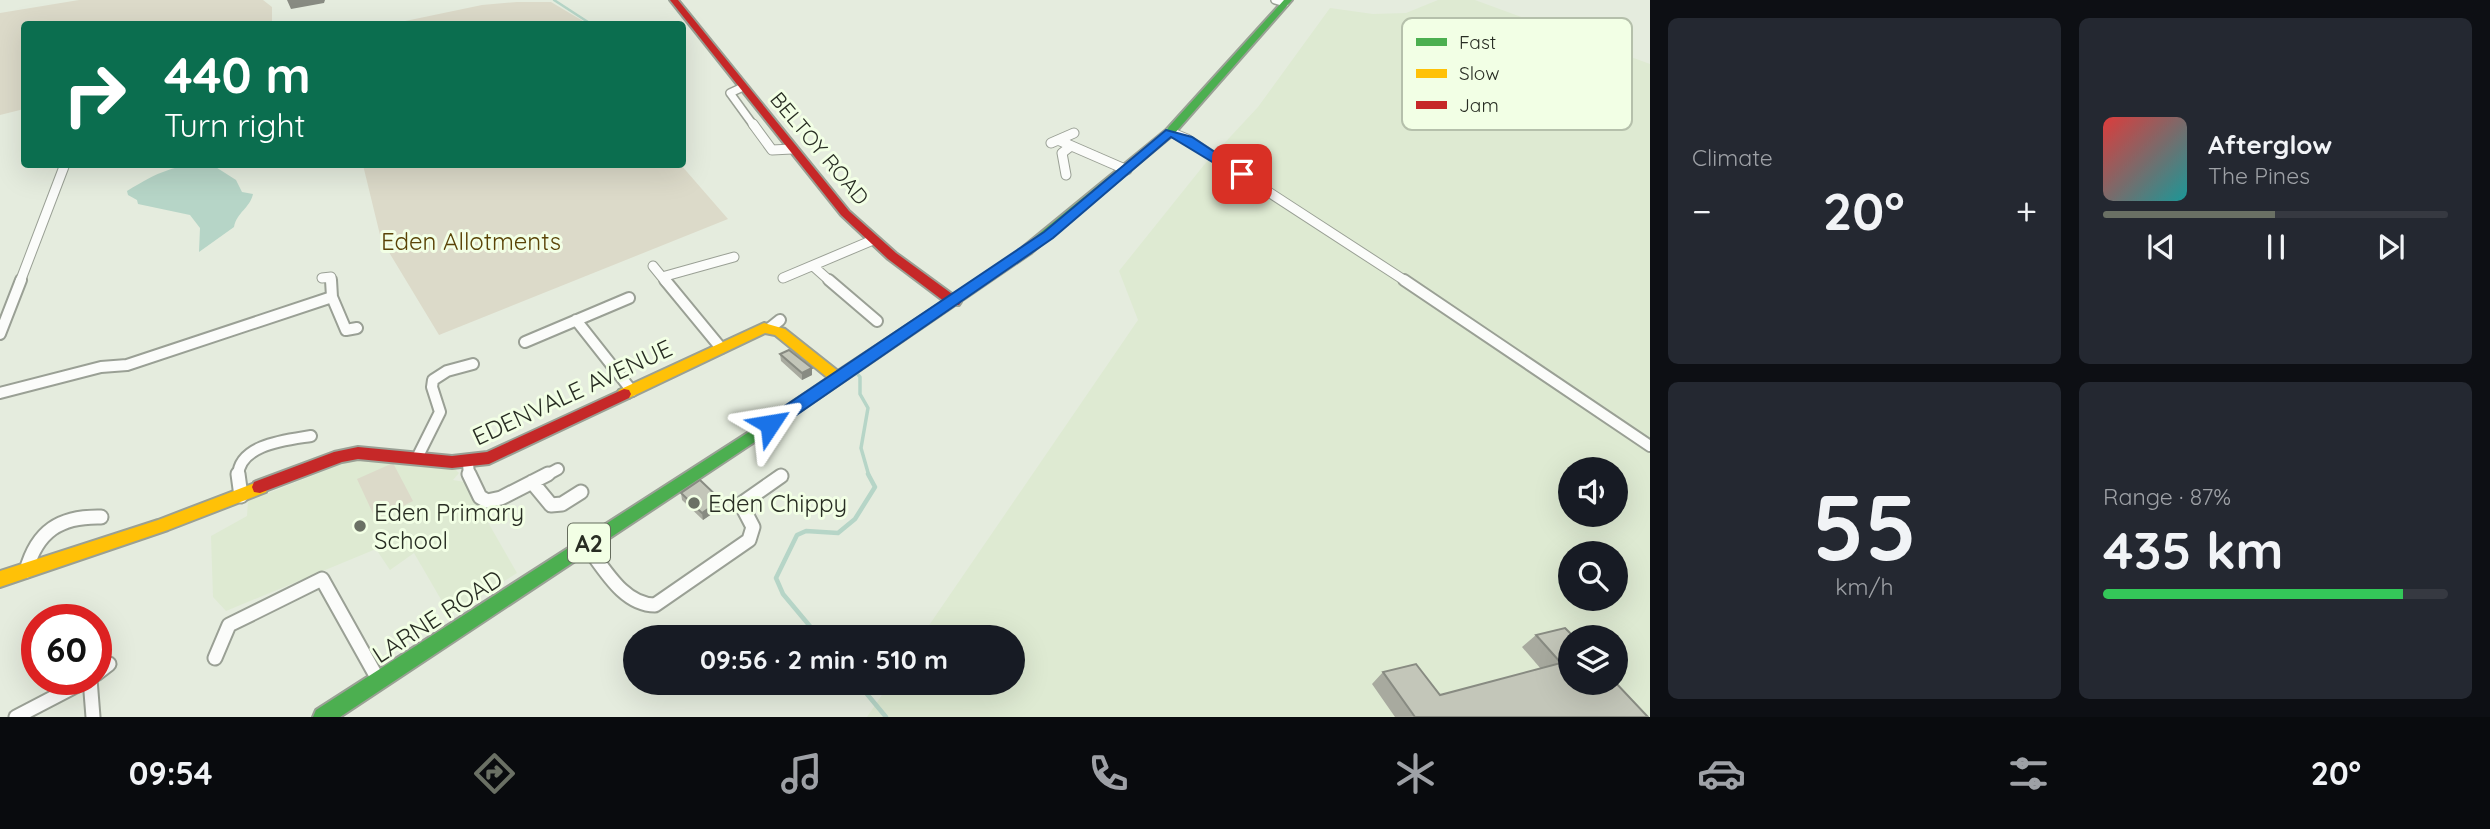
<!DOCTYPE html>
<html lang="en">
<head>
<meta charset="utf-8">
<style>
	:root { --surface:#171b24; --page:#242831; --text:#f1f3f6; --muted:#9ea1a6; --line:#363941; --accent:#6a7064 }
	body { margin:0; font-family:Quicksand,sans-serif; background:var(--page); color:var(--text); height:100vh; display:flex; flex-direction:column; font-size:26px; white-space:nowrap }
	* { box-sizing:border-box; margin:0 }
	p { font-size:23px; color:var(--muted) }
	.icon { flex:none; width:38px; height:38px; fill:none; stroke:currentColor; stroke-width:2; stroke-linecap:round; stroke-linejoin:round }
	.map { position:relative; flex:1; overflow:hidden }
	.details { display:flex; flex-direction:column; gap:18px; padding:18px; background:#0d0f14; width:840px }
	.details>* { flex:none }
	.hud { position:absolute; left:21px; top:21px; width:665px; height:147px; border-radius:7px; box-shadow:0 7px 28px #0002; background:#0b6e4f; color:#fff; overflow:hidden }
	.fabs { position:absolute; left:1558px; top:457px; display:grid; gap:14px }
	.fabs a { display:grid; place-items:center; width:70px; height:70px; border-radius:50%; background:var(--surface); box-shadow:0 7px 28px #0002; font-size:35px }
	.speed { position:absolute; left:21px; top:604px; display:flex; gap:14px; font-size:35px; font-weight:700; text-align:center }
	.speed>* { display:grid; place-content:center; width:91px; height:91px; border-radius:50%; background:var(--surface); box-shadow:0 7px 28px #0002; line-height:1 }
	.speed .limit { border:10px solid #d22; background:#fff; color:#111 }
	.pin { position:absolute; display:grid; place-items:center; width:60px; height:60px; color:#fff; margin:-30px; border-radius:14px; box-shadow:0 4px 10px #0006 }
	.me { position:absolute; width:77px; margin:-38px; rotate:57deg; stroke-linejoin:round; filter:drop-shadow(0 0 5px #0008) }
	.turn { display:flex; align-items:center; gap:24px; height:147px; padding:0 28px; font-size:32px }
	.turn .icon { width:91px; height:91px; stroke-width:2.5 }
	.turn b { display:block; font-size:49px; line-height:60px }
	.big { font-size:52px; font-weight:700; line-height:1.1 }
	.details .widget { flex:1; display:flex; flex-direction:column; justify-content:center; gap:10px; min-width:0; padding:0 24px; border-radius:10px; background:var(--page) }
	.details .dial { align-items:center; gap:0 }
	.dial b { font-size:91px; line-height:1 }
	.song { display:flex; align-items:center; gap:21px }
	.cover { width:84px; height:84px; border-radius:10px; background:linear-gradient(135deg,hsl(0 70% 55%),hsl(180 70% 35%)) }
	.played { height:7px; border-radius:4px; background:linear-gradient(90deg,var(--accent) 50%,var(--line) 50%) }
	.keys { display:flex; justify-content:space-around; direction:ltr }
	.heat { display:flex; justify-content:space-between; align-items:center; font-size:38px; direction:ltr }
	.charge { height:10px; border-radius:5px; background:linear-gradient(90deg,#34c759 87%,var(--line) 0) }
	.details .tiles { flex:1; display:grid; gap:18px; grid-template-columns:repeat(2,1fr) }
	.trip { position:absolute; left:623px; top:625px; width:402px; height:70px; border-radius:35px; background:var(--surface); box-shadow:0 7px 28px #0002; font-weight:700; line-height:70px; text-align:center }
	.menu { display:flex; height:112px; justify-content:space-around; align-items:center; background:#090b0e; color:var(--muted) }
	.menu .icon { width:49px; height:49px }
	.menu .current { color:var(--accent) }
	.menu b { font-size:32px; color:var(--text) }
	main { display:flex; flex:1; min-height:0 }
	.map>svg:first-child { display:block }
	.built { fill:#deead2; fill-rule:evenodd }
	.green { fill:#dcdac9 }
	.water { fill:#b6d5c7 }
	.lines { fill:none; stroke-linecap:round; stroke-linejoin:round }
	.stream-far2 { stroke:#b6d5c7; stroke-width:2.5 }
	.stream-far1 { stroke:#b6d5c7; stroke-width:3.5 }
	.stream { stroke:#b6d5c7; stroke-width:4.5 }
	.street-far3-casing { stroke:#9aa095; stroke-width:10 }
	.street-far2-casing { stroke:#9aa095; stroke-width:11 }
	.street-far1-casing { stroke:#9aa095; stroke-width:14 }
	.street-casing { stroke:#9aa095; stroke-width:17 }
	.fast-casing { stroke:#9aa095; stroke-width:4 }
	.slow-casing { stroke:#9aa095; stroke-width:4 }
	.jam-casing { stroke:#9aa095; stroke-width:4 }
	.street-far3 { stroke:#fbfcfa; stroke-width:7 }
	.street-far2 { stroke:#fbfcfa; stroke-width:9 }
	.street-far1 { stroke:#fbfcfa; stroke-width:10 }
	.street { stroke:#fbfcfa; stroke-width:13 }
	.fast { fill:#4caf50; fill-rule:evenodd }
	.slow { fill:#ffc107; fill-rule:evenodd }
	.jam { fill:#c62828; fill-rule:evenodd }
	.wall { fill:#a8aa9f }
	.shaded-wall { fill:#888b82 }
	.building { fill:#c3c6b9; stroke:#888b82; stroke-width:2 }
	.route { fill:#1a73e8; stroke:#114b97; stroke-width:2 }
	.poi-dot { fill:#6a7064; stroke:#f2ffe5; stroke-width:2.5 }
	.labels { text-anchor:middle; dominant-baseline:central; stroke-width:6; stroke-linejoin:round; paint-order:stroke }
	.far-street-label { font-size:21px; fill:#282d23; stroke:#f2ffe5 }
	.shield { fill:#f2ffe5; stroke:#656c5d; stroke-width:2 }
	.shield-label { font-size:23px; font-weight:bold; fill:#282d23 }
	.park-label { font-size:24px; fill:#5a4306; stroke:#f2ffe5 }
	.street-label { font-size:24px; fill:#282d23; stroke:#f2ffe5 }
	.poi-label { font-size:24px; fill:#282d23; stroke:#f2ffe5; text-anchor:start }
	.key { fill:#f2ffe5; stroke:#b5c0ab; stroke-width:2 }
	.key-label { font-size:19px; fill:#282d23 }
</style>
</head>
<body>
<main>
<div class="map">
<svg width="1650" height="717" viewBox="0 0 1650 717">
	<rect width="100%" height="100%" fill="#e5ecde"/>
	<!-- built -->
	<path class="built" d="M1438,0H1475L1650,64V717H867L890,683L1013,682V637H921L1138,320L1119,271L1204,165L1258,107L1330,8L1373,14L1406,13ZM1570,469H1615V514H1570ZM1570,553H1615V598H1570ZM1570,637H1615V682H1570Z
		M360,457L454,468L459,473L453,480L465,482L517,573L450,615L414,553L390,570L376,549L226,611L213,597L211,536L247,516L248,501Z"/>
	<!-- green -->
	<path class="green" d="M79,0H263L272,7V24H24V109L0,115V13Z
		M517,2H551L588,24H391L482,5Z
		M363,165H681L728,219L439,335L381,239Z
		M393,463L413,501L376,520L357,479Z"/>
	<!-- water -->
	<path class="water" d="M211,164L236,180L242,192L253,194C250,208 237,212 234,227L199,252L200,228L190,215L138,204L137,200L128,195L127,191C158,172 175,164 211,164Z"/>
	<g class="lines">
		<!-- stream-far2 -->
		<path class="stream-far2" d="M554,0L591,24"/>
		<!-- stream-far1 -->
		<path class="stream-far1" d="M855,371L860,377V394L868,408L861,448L869,476"/>
		<!-- stream -->
		<path class="stream" d="M819,637L783,594L776,578L797,535L806,531L838,533L855,519L875,487L868,474
			M857,682L886,717"/>
		<defs>
			<path id="street-far3" d="M1275,0L1285,3
				M743,87L730,93L754,126"/>
			<path id="street-far2" d="M753,124L772,150L792,149
				M1170,132L1187,139L1407,282
				M1058,140L1127,170
				M1051,143L1074,133
				M1066,175L1062,153L1071,146
				M653,266L666,282
				M813,266L831,282
				M662,277L734,257
				M322,278L331,277V282
				M783,278L873,240
				M20,282L65,164"/>
			<path id="street-far1" d="M665,280L721,348
				M829,280L877,321
				M1404,280L1650,446
				M332,297L346,330L357,328
				M576,320L632,391
				M770,328L780,320
				M0,334L21,280
				M525,342L629,298
				M0,393L101,367L127,365L332,297L331,280
				M417,458L440,412L432,387L433,380L447,371L473,364
				M468,463L469,476
				M238,476C239,444 287,440 311,436
				M545,476L558,469"/>
			<path id="street" d="M238,474L241,496
				M469,474L480,497L487,501L501,498L548,474
				M532,482L551,505L562,504L581,492
				M586,545C604,568 623,605 655,605L749,540L753,527L741,504L781,476
				M26,571C37,531 60,516 101,517
				M215,658L229,625L322,579L379,681
				M96,674L109,664
				M90,679L93,717
				M16,717L89,679"/>
			<path id="fast" d="M1284,0H1292L1174,134L1031,253H1023L1021,250L1023,247L1166,130Z
				M763,423L768,425L771,429L768,433L340,717H313L316,710Z"/>
			<path id="slow" d="M1027,246L1031,247L1033,250L1031,253L768,433H758L755,429L758,425L828,378L775,335L765,333L629,398H619L617,394L619,390L764,323L785,329L838,371Z
				M260,481L266,482L268,487L266,492L168,530L0,587V571L158,520Z"/>
			<path id="jam" d="M670,0H678L849,211L896,253L959,299L961,302L959,305H949L888,259L841,215Z
				M624,389L629,390L631,394L629,398L489,464L452,468L358,459L342,462L260,493L254,492L252,487L254,482L334,452L358,447L452,456L487,452Z"/>
		</defs>
		<!-- street-far3 casing -->
		<use href="#street-far3" class="street-far3-casing"/>
		<!-- street-far2 casing -->
		<use href="#street-far2" class="street-far2-casing"/>
		<!-- street-far1 casing -->
		<use href="#street-far1" class="street-far1-casing"/>
		<!-- street casing -->
		<use href="#street" class="street-casing"/>
		<!-- fast casing -->
		<use href="#fast" class="fast-casing"/>
		<!-- slow casing -->
		<use href="#slow" class="slow-casing"/>
		<!-- jam casing -->
		<use href="#jam" class="jam-casing"/>
		<!-- street-far3 -->
		<use href="#street-far3" class="street-far3"/>
		<!-- street-far2 -->
		<use href="#street-far2" class="street-far2"/>
		<!-- street-far1 -->
		<use href="#street-far1" class="street-far1"/>
		<!-- street -->
		<use href="#street" class="street"/>
		<!-- fast -->
		<use href="#fast" class="fast"/>
		<!-- slow -->
		<use href="#slow" class="slow"/>
		<!-- jam -->
		<use href="#jam" class="jam"/>
	</g>
	<!-- wall -->
	<path class="wall" d="M780,354L812,368V375L802,380L781,361Z
		M681,493L722,507L703,520L682,500Z
		M1536,635L1648,717H1395L1372,684L1383,672L1440,695L1541,669L1522,647Z"/>
	<!-- shaded-wall -->
	<path class="shaded-wall" d="M287,0H325L324,3L291,9Z
		M812,368V375L802,380V373Z
		M721,500L722,507L703,520L702,513Z"/>
	<!-- building -->
	<path class="building" d="M789,350L812,368L802,373L780,354Z
		M700,480L721,500L702,513L681,493Z
		M1565,628L1574,637H1570V682H1615L1648,717H1415L1383,672L1416,664L1440,695L1561,663L1536,635Z"/>
	<!-- route -->
	<path class="route" d="M1166,130L1192,137L1248,174L1237,177L1171,137L1053,238L776,429H764L761,424L764,420L1044,232Z"/>
	<!-- markers -->
	<g class="poi-dot">
		<circle cx="694" cy="503" r="7"/>
		<circle cx="360" cy="526" r="7"/>
	</g>
	<g class="labels">
		<!-- far-street labels -->
		<g class="far-street-label">
			<text transform="translate(820 148) rotate(50)">BELTOY ROAD</text>
		</g>
		<!-- shield labels -->
		<rect class="shield" x="568" y="523.5" width="42" height="39" rx="5"/>
		<g class="shield-label">
			<text x="589" y="543">A2</text>
		</g>
		<!-- park labels -->
		<g class="park-label">
			<text x="471" y="241">Eden Allotments</text>
		</g>
		<!-- street labels -->
		<g class="street-label">
			<text transform="translate(572 392) rotate(-25)">EDENVALE AVENUE</text>
			<text transform="translate(437 616) rotate(-33)">LARNE ROAD</text>
		</g>
		<!-- poi labels -->
		<g class="poi-label">
			<text x="708" y="503">Eden Chippy</text>
			<text x="374" y="512">Eden Primary<tspan x="374" dy="28">School</tspan></text>
		</g>
	</g>
	<!-- legend -->
	<rect x="1402" y="18" width="230" height="112" rx="10" class="key"/>
	<rect x="1416" y="38" width="31" height="8" fill="#4caf50"/>
	<rect x="1416" y="69" width="31" height="9" fill="#ffc107"/>
	<rect x="1416" y="101" width="31" height="8" fill="#c62828"/>
	<g class="key-label">
		<text x="1459" y="49">Fast</text>
		<text x="1459" y="80">Slow</text>
		<text x="1459" y="112">Jam</text>
	</g>
</svg>
<div class="fabs">
<a><svg class="icon" aria-label="sound" viewBox="0 0 24 24"><path d="M4 9h4l5-4v14l-5-4H4zM17 9q2 3 0 6"/></svg></a>
<a><svg class="icon" aria-label="search" viewBox="0 0 24 24"><circle cx="10" cy="10" r="6"/><path d="M15 15l6 6"/></svg></a>
<a><svg class="icon" aria-label="layers" viewBox="0 0 24 24"><path d="M12 4l9 5-9 5-9-5zM3 14l9 5 9-5"/></svg></a>
</div>
<div class="speed"><div class="limit">60</div></div>
<div class="pin" style="left:1242px;top:174px;background:#d93025"><svg class="icon" aria-label="arrive" viewBox="0 0 24 24"><path d="M6 21V4h12l-3 4 3 4H6"/></svg></div>
<svg class="me" style="left:770px;top:424px" viewBox="-20 -20 40 40"><path d="M0-17L14 15 0 8-14 15z" fill="#1a73e8" stroke="#fff" stroke-width="4"/></svg>
<div class="trip">09:56 · 2 min · 510 m</div>
<div class="hud">
<div class="turn"><svg class="icon" aria-label="right" viewBox="0 0 24 24"><path d="M7 20v-9h11M14 6l5 5-5 5"/></svg><div><b>440 m</b>Turn right</div></div>
</div>
</div>
<section class="details">
<div class="tiles">
<div class="widget"><p>Climate</p>
<div class="heat"><a>−</a><b class="big">20°</b><a>+</a></div>
</div>
<div class="widget">
<div class="song"><i class="cover"></i><div><b>Afterglow</b><p>The Pines</p></div></div>
<div class="played"></div>
<div class="keys"><svg class="icon" aria-label="previous" viewBox="0 0 24 24"><path d="M18 5L8 12l10 7zM5 5v14"/></svg><svg class="icon" aria-label="pause" viewBox="0 0 24 24"><path d="M8 5v14M16 5v14"/></svg><svg class="icon" aria-label="next" viewBox="0 0 24 24"><path d="M6 5l10 7-10 7zM19 5v14"/></svg></div>
</div>
<div class="widget dial"><b>55</b><p>km/h</p></div>
<div class="widget"><p>Range · 87%</p><b class="big">435 km</b><div class="charge"></div></div>
</div>
</section>
</main>
<nav class="menu">
<b>09:54</b>
<svg class="icon current" aria-label="directions" viewBox="0 0 24 24"><path d="M12 3l9 9-9 9-9-9zM9 14v-3h6M13 9l2 2-2 2"/></svg>
<svg class="icon" aria-label="music" viewBox="0 0 24 24"><path d="M9 18V5l10-2v13"/><circle cx="6" cy="18" r="3"/><circle cx="16" cy="16" r="3"/></svg>
<svg class="icon" aria-label="phone" viewBox="0 0 24 24"><path d="M5 4h4l2 5-3 2q2 4 5 5l2-3 5 2v4C11 20 4 13 5 4z"/></svg>
<svg class="icon" aria-label="climate" viewBox="0 0 24 24"><path d="M12 3v18M4 7l16 10M4 17L20 7"/></svg>
<svg class="icon" aria-label="car" viewBox="0 0 24 24"><path d="M5 17H2v-5l4-1 3-4h7l3 4 3 1v5h-3M9 17h6M6 11h13"/><circle cx="7" cy="17" r="2"/><circle cx="17" cy="17" r="2"/></svg>
<svg class="icon" aria-label="filters" viewBox="0 0 24 24"><path d="M4 7h16M4 17h16"/><circle cx="9" cy="7" r="2"/><circle cx="15" cy="17" r="2"/></svg>
<b>20°</b>
</nav>
</body>
</html>
